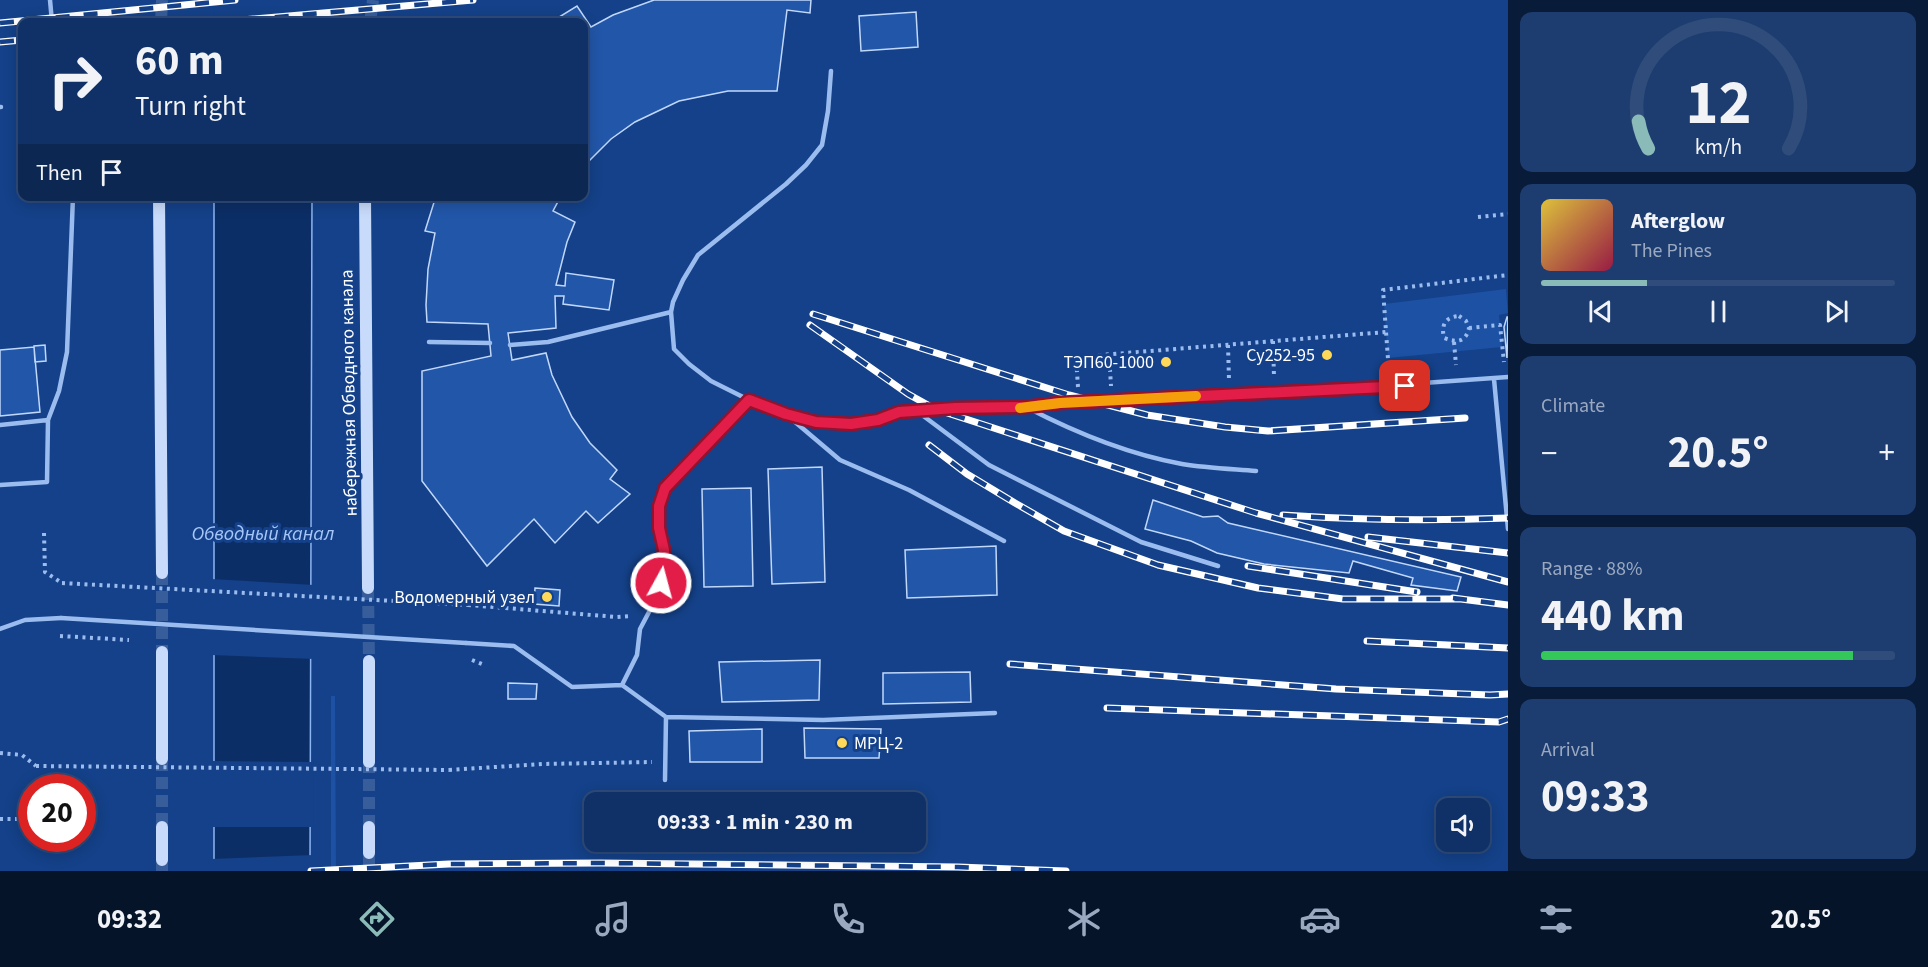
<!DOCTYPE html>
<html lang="en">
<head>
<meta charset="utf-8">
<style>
	:root { --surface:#0f3167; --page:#1d3d70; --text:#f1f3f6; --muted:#9ba9c0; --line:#2f4c7b; --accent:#8bbbb9 }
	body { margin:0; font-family:"Source Sans 3",sans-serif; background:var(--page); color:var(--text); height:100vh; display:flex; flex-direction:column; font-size:22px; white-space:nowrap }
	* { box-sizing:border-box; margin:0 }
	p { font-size:20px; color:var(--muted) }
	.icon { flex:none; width:33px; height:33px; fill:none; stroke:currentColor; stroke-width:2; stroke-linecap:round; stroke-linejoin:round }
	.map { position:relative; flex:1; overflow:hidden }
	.drawer { display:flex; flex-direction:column; gap:12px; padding:12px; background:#081b39; width:420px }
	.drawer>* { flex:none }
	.hud { position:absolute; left:18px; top:18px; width:570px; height:183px; border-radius:12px; box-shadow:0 3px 15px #0003,0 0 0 2px var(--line); background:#0f3167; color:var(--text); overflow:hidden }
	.tools { position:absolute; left:1436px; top:798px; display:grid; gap:12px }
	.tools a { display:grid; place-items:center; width:54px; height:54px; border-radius:12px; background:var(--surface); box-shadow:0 3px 15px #0003,0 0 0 2px var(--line); font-size:30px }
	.speed { position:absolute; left:18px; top:774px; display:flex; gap:12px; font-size:30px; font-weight:700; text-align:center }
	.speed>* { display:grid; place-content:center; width:78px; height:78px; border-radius:50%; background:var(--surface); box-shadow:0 3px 15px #0003,0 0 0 2px var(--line); line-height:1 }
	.speed .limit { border:9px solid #d22; background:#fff; color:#111 }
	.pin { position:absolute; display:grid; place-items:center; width:51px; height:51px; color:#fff; margin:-26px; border-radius:12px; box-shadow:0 3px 9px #0006 }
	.me { position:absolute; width:66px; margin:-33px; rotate:7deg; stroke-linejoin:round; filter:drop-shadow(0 0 4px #0008) }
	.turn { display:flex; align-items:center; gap:21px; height:126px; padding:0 18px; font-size:27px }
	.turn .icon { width:78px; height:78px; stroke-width:2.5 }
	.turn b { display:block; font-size:42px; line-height:51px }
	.then { display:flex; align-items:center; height:57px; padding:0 18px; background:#0003; gap:12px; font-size:22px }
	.big { font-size:45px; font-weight:700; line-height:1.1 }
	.drawer .widget { flex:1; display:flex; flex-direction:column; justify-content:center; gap:9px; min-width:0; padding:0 21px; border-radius:12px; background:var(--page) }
	.drawer .dial { align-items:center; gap:0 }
	.dial svg { height:156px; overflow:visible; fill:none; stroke:var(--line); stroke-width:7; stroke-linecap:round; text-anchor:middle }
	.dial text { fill:var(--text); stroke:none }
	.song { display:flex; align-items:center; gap:18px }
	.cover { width:72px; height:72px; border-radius:9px; background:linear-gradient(135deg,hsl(50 70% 55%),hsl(340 70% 35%)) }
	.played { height:6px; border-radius:3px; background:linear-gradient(90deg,var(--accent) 30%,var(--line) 30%) }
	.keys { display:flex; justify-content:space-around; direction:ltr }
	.heat { display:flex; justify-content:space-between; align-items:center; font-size:33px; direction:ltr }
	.charge { height:9px; border-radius:4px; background:linear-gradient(90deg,#34c759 88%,var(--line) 0) }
	.trip { position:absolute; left:584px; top:792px; width:342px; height:60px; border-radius:12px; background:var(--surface); box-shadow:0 3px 15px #0003,0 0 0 2px var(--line); font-weight:700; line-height:60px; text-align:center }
	.menu { display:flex; height:96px; justify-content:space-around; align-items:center; background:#061429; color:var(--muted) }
	.menu .icon { width:42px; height:42px }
	.menu .selected { color:var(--accent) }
	.menu b { font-size:27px; color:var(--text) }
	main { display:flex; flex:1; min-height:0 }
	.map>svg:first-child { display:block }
	.green { fill:#1c51a3 }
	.water { fill:#0c2e66; stroke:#8cb6f3; stroke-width:1.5 }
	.pier { fill:#144189 }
	.building { fill:#2256a8; stroke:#c1d8fb; stroke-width:1.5 }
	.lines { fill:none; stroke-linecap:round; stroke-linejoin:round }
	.secondary-tunnel { stroke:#375e9b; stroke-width:12; stroke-dasharray:12 6; stroke-linecap:butt }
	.path { stroke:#9bbcef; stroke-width:4; stroke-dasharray:3 4.5; stroke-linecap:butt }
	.lane { stroke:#9bbcef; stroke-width:4.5 }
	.secondary { stroke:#c8dbfb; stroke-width:12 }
	.rail-casing { stroke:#fff; stroke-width:7 }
	.rail { stroke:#144189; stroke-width:4.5; stroke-dasharray:14; stroke-linecap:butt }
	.path-bridge { stroke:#9bbcef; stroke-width:4; stroke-dasharray:3 4.5; stroke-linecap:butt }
	.lane-bridge { stroke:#9bbcef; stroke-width:4.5 }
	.route-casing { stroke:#92132f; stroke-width:15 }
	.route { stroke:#e11d48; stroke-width:10 }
	.slow { stroke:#f59e0b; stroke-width:10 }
	.poi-dot { fill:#ffd859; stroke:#144189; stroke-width:2 }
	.labels { text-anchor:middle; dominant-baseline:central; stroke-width:6; stroke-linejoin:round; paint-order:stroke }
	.poi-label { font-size:18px; fill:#fff; stroke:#144189; text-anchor:end }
	.street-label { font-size:18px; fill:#fff; stroke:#144189 }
	.water-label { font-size:20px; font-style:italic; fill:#a6c7f7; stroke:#144189 }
</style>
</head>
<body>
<main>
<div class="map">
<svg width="1508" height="871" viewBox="0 0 1508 871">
	<rect width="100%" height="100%" fill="#144189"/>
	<!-- green -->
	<path class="green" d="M1506,289L1508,313L1499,315L1502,347L1388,358L1384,304Z
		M331,696H335L336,871H331Z"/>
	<!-- water -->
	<path class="water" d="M214,197H312L310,871H214Z"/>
	<!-- pier -->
	<path class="pier" d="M215,0H316V22H213Z
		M211,579L314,585V659L211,655Z
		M211,761L314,762L313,827H211Z
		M313,855V871H211V859Z"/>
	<!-- building -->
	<path class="building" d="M654,0H811L810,13L787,10L777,91H728L679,101L635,122L611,139L584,166V22H551L577,6L591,27L613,15Z
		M916,12L918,47L861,51L859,16Z
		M436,196H561L553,211L575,222L567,242L556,285L565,286L566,273L614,280L609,310L563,304L564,296H555L556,328L508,333L512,360L546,353L552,375L572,417L590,443L617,470L610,479L630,494L598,523L586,511L555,543L534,519L487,566L422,481V371L491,356L488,324L427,322L426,305L428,269L435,233L425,231Z
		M1507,317H1508L1507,358L1504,327Z
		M45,345L46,361L35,362L34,346Z
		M34,347L40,412L0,416V350Z
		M822,467L825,582L772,584L768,469Z
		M751,488L753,586L704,587L702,489Z
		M1153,500L1203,517L1218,516L1228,523L1461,577L1457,591L1411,585L1413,578L1353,561L1349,573L1264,564L1217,553L1191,541L1145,529Z
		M996,546L997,595L907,598L905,550Z
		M535,588L560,590L559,606L534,604Z
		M820,660L819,700L722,702L719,662Z
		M970,672L971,702L883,704V673Z
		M508,683L537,684L536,699H508Z
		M804,728L881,729L879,758H805Z
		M762,729V762H690L689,731Z"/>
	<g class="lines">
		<!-- secondary-tunnel -->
		<path class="secondary-tunnel" d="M161,22L162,0
			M370,22L373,0
			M162,573V652
			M368,588L369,661
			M162,759V827
			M369,827V762
			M369,853V871
			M162,860V871"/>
		<!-- path -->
		<path class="path" d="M1478,217L1508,214
			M1459,316L1466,321L1469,328C1466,342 1457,343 1444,338C1441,325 1445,317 1459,316Z
			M1469,328L1500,325L1504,362
			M1273,341L1274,377
			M1454,342L1456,365
			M1228,345L1229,380
			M1109,354L1111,386
			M1389,373L1383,290L1508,275
			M1078,387L1076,357L1386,332
			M44,533L45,572L62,583
			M468,605L617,617L631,616
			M472,660L482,664
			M0,753L22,755L36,766
			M449,770L542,764L652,762
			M0,819H32"/>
		<!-- lane -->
		<path class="lane" d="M50,0L52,22
			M831,71L828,111L822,145L806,165L786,184L698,255L683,280L673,302L671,312L674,349L689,364L711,381L749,400L786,414L816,421L851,425L878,420L899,412L955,408L1026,407L1060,403L1311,391L1508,377
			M0,107H1
			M429,342L490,343
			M510,345L548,342L671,312
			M1494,379L1508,529
			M1026,407C1076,433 1127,454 1182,464C1206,468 1232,469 1256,471
			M918,412L989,465L1141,542L1218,566
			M788,416L840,460L909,490L1004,541
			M0,425L48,420
			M0,485L47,482L48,420L59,391L67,352L73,196
			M0,629L25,620L61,618
			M466,643L514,646L572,687L622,685L666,717L665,780
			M622,685L637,655L640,629L657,597L664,569L665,550L659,528V506L665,488L749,400
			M666,717L823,720L995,713"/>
		<!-- secondary -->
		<path class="secondary" d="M159,196L162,573
			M365,196L368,588
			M369,661V762
			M162,759V652
			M369,827V853
			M162,860V827"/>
		<defs>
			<path id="rail" d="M219,22L473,0
				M0,23L235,0
				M0,42L22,40
				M813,314L1069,395L1147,415L1225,427L1268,431L1465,418
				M810,325L908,394L935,409L1256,513L1508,582
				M929,445L967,474L1015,503L1064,531L1158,565L1258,588L1343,599H1460
				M1283,515C1358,520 1433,521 1508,518
				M1368,537L1508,553
				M1248,566L1417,592
				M1453,598L1508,605
				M1367,641L1508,648
				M1010,664L1336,689L1490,695L1508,694
				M1107,708L1499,722L1508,719
				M311,871L449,864L601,863L958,867L1066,871"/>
		</defs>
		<!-- rail casing -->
		<use href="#rail" class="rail-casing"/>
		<!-- rail -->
		<use href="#rail" class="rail"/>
		<!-- path-bridge -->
		<path class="path-bridge" d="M62,583L468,605
			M60,636L129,640
			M36,766L449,770"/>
		<!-- lane-bridge -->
		<path class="lane-bridge" d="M61,618L466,643"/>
	</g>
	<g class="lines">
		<defs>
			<path id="route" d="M661,583L664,569V550L659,528V506L665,488L749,400L786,414L816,422L851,424L878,420L899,412L955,408L1026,407L1060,403L1405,386"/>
		</defs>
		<!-- route casing -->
		<use href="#route" class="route-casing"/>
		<!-- route -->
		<use href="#route" class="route"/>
		<!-- slow -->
		<path class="slow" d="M1020,408L1060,403L1196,396"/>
	</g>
	<!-- markers -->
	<g class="poi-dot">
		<circle cx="1327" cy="355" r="6"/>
		<circle cx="1166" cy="362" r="6"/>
		<circle cx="547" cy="597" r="6"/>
		<circle cx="842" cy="743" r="6"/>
	</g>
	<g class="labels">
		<!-- poi labels -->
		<g class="poi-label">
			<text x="1315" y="355">Су252-95</text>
			<text x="1154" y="362">ТЭП60-1000</text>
			<text x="535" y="597">Водомерный узел</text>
			<text x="854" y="743" text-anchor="start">МРЦ-2</text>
		</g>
		<!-- street labels -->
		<g class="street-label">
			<text transform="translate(349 393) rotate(-91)">набережная Обводного канала</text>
		</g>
		<!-- water labels -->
		<g class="water-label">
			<text x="263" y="534">Обводный канал</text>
		</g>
	</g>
</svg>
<div class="tools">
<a><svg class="icon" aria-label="sound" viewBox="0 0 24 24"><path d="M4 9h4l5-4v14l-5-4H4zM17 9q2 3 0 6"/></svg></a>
</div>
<div class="speed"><div class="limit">20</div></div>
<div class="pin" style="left:1405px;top:386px;background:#d93025"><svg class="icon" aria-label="arrive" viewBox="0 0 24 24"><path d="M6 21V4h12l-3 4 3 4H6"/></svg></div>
<svg class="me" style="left:661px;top:583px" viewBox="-20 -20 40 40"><circle r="17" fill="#e11d48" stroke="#fff" stroke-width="3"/><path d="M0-11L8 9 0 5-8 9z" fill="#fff"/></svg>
<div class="trip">09:33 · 1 min · 230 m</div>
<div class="hud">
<div class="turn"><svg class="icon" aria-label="right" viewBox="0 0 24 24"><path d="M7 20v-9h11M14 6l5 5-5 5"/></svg><div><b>60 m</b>Turn right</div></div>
<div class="then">Then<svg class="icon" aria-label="arrive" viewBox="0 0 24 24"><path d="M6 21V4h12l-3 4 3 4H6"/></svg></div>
</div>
</div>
<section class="drawer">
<div class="widget dial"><svg viewBox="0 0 100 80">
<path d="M14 69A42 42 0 1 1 86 69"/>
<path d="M14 69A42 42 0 0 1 9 55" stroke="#8bbbb9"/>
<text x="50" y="56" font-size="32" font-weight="700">12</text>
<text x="50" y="72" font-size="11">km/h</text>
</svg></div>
<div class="widget">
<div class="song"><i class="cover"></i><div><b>Afterglow</b><p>The Pines</p></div></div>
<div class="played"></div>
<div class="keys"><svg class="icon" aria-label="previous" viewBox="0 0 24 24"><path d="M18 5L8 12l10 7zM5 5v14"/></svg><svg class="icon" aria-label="pause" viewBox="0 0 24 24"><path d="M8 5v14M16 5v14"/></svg><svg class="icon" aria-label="next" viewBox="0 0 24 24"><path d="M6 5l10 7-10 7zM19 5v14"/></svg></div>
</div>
<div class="widget"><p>Climate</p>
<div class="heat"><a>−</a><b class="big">20.5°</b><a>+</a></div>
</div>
<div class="widget"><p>Range · 88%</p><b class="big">440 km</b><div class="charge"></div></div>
<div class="widget"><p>Arrival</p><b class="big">09:33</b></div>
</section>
</main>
<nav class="menu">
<b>09:32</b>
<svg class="icon selected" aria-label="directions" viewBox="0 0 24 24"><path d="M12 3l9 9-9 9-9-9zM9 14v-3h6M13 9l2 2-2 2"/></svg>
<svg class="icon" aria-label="music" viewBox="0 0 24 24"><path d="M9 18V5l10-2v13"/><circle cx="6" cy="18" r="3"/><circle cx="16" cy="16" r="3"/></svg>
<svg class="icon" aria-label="phone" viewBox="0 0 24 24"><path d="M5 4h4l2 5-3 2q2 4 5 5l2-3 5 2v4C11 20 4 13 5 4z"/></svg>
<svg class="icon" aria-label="climate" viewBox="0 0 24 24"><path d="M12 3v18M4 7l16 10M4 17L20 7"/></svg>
<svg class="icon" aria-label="car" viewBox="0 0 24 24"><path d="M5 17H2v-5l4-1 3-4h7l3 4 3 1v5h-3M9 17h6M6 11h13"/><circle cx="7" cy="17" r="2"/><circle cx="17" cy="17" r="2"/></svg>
<svg class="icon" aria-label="filters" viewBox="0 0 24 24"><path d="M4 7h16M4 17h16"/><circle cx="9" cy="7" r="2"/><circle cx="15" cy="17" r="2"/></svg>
<b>20.5°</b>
</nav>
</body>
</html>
